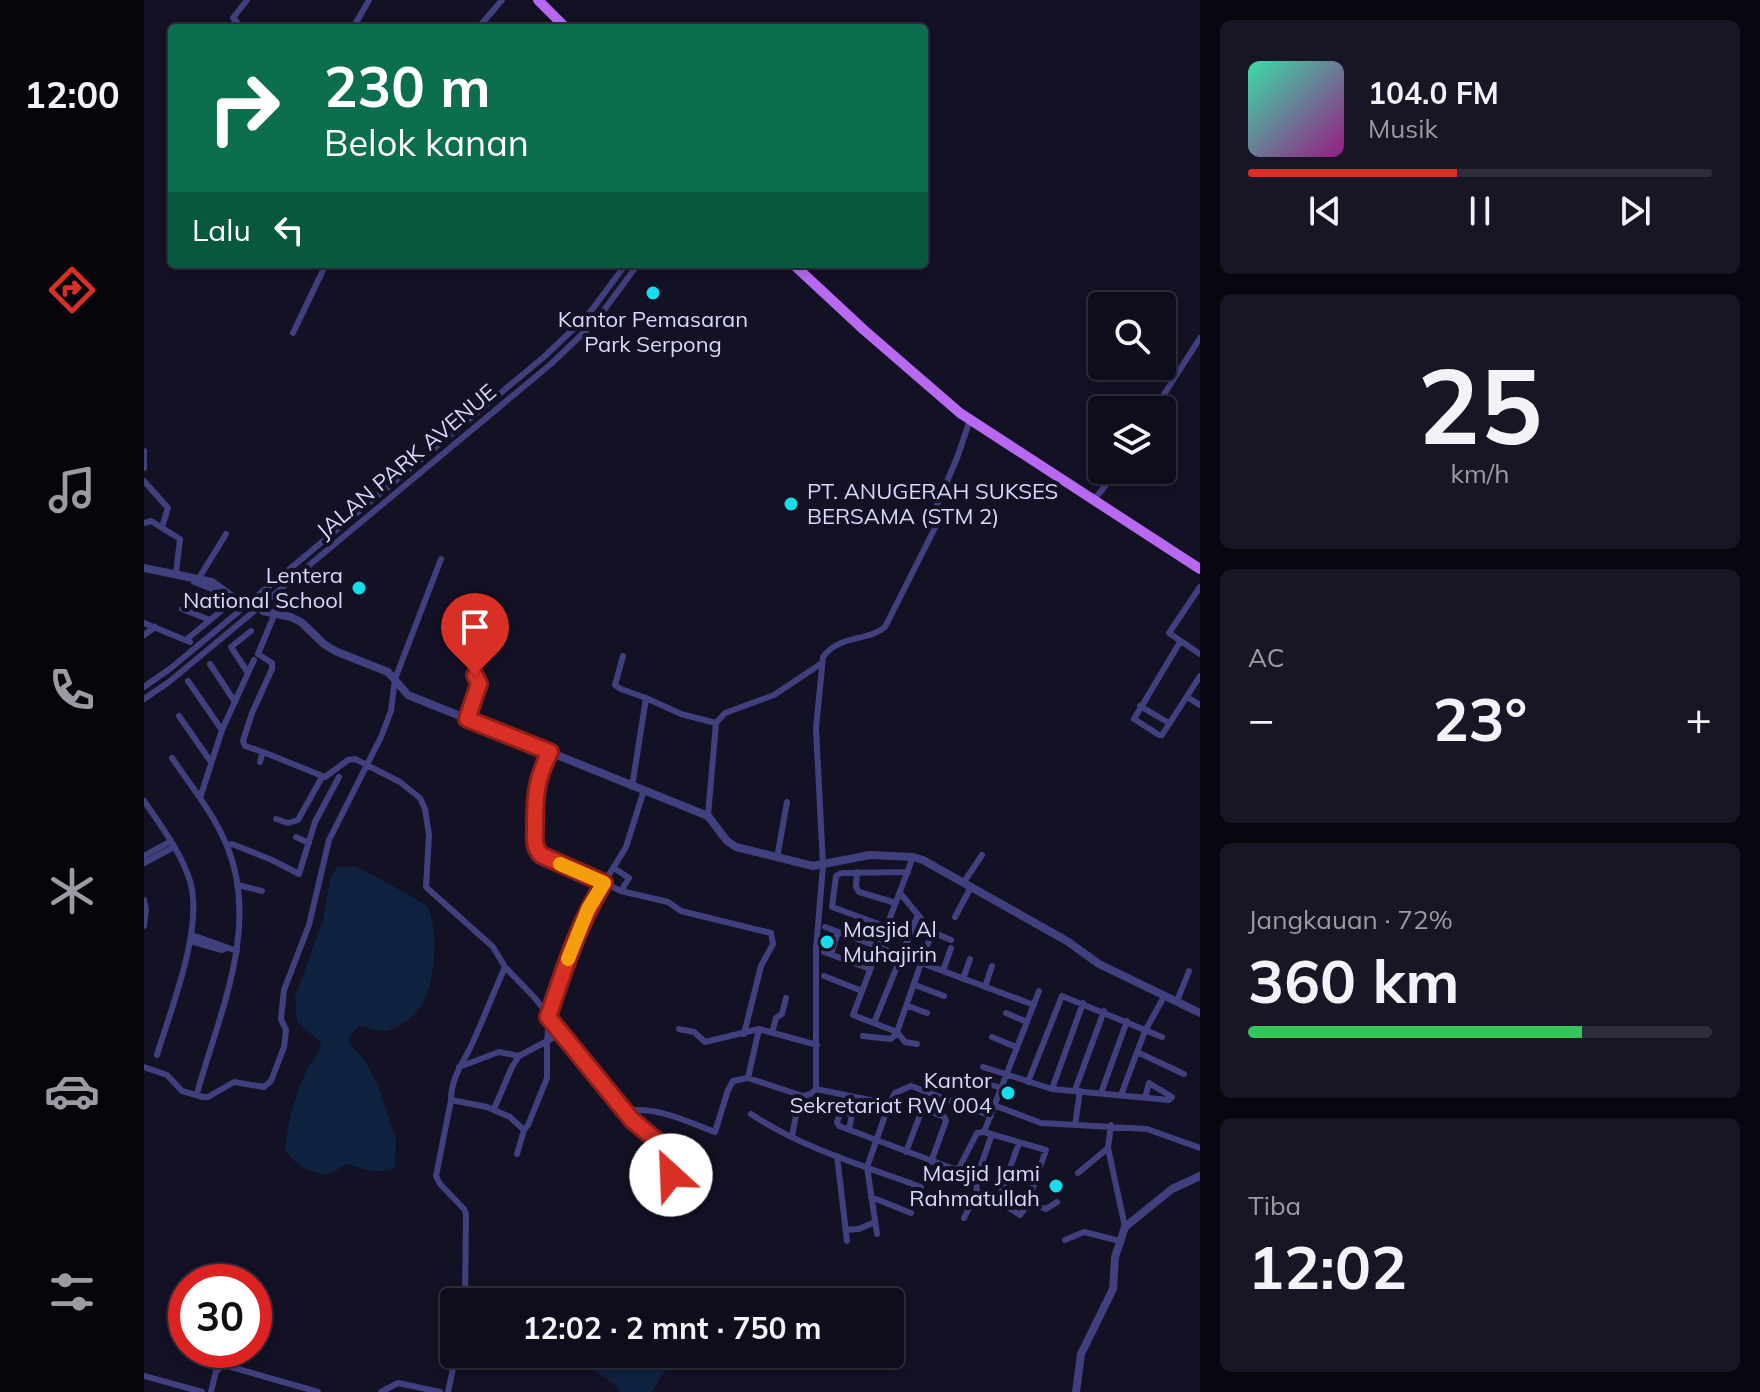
<!DOCTYPE html>
<html lang="id">
<head>
<meta charset="utf-8">
<style>
	:root { --surface:#0e0d1b; --page:#171624; --text:#f1f3f6; --muted:#9b9ca3; --line:#2e2d3a; --accent:#d93025 }
	body { margin:0; font-family:Mulish,sans-serif; background:var(--page); color:var(--text); height:100vh; display:flex; flex-direction:column; font-size:30px; white-space:nowrap }
	* { box-sizing:border-box; margin:0 }
	p { font-size:26px; color:var(--muted) }
	.icon { flex:none; width:44px; height:44px; fill:none; stroke:currentColor; stroke-width:2; stroke-linecap:round; stroke-linejoin:round }
	.map { position:relative; flex:1; overflow:hidden }
	.drawer { display:flex; flex-direction:column; gap:20px; padding:20px; background:#08070f; width:560px }
	.drawer>* { flex:none }
	.top-card { position:absolute; left:24px; top:24px; width:760px; height:244px; border-radius:8px; box-shadow:0 4px 12px #0003,0 0 0 2px var(--line); background:#0b6e4f; color:#fff; overflow:hidden }
	.tools { position:absolute; left:944px; top:292px; display:grid; gap:16px }
	.tools a { display:grid; place-items:center; width:88px; height:88px; border-radius:8px; background:var(--surface); box-shadow:0 4px 12px #0003,0 0 0 2px var(--line); font-size:40px }
	.speed { position:absolute; left:24px; top:1264px; display:flex; gap:16px; font-size:40px; font-weight:700; text-align:center }
	.speed>* { display:grid; place-content:center; width:104px; height:104px; border-radius:50%; background:var(--surface); box-shadow:0 4px 12px #0003,0 0 0 2px var(--line); line-height:1 }
	.speed .limit { border:12px solid #d22; background:#fff; color:#111 }
	.pin { position:absolute; display:grid; place-items:center; width:68px; height:68px; color:#fff; margin:-82px -34px; border-radius:50% 50% 50% 0; rotate:-45deg; box-shadow:0 0 8px #0007 }
	.pin .icon { rotate:45deg }
	.me { position:absolute; width:88px; margin:-44px; rotate:335deg; stroke-linejoin:round; filter:drop-shadow(0 0 6px #0008) }
	.turn { display:flex; align-items:center; gap:28px; height:168px; padding:0 24px; font-size:36px }
	.turn .icon { width:104px; height:104px; stroke-width:2.5 }
	.turn b { display:block; font-size:56px; line-height:68px }
	.then { display:flex; align-items:center; height:76px; padding:0 24px; background:#0003; gap:16px; font-size:30px }
	.big { font-size:60px; font-weight:700; line-height:1.1 }
	.drawer .widget { flex:1; display:flex; flex-direction:column; justify-content:center; gap:12px; min-width:0; padding:0 28px; border-radius:12px; background:var(--page) }
	.drawer .dial { align-items:center; gap:0 }
	.dial b { font-size:104px; line-height:1 }
	.song { display:flex; align-items:center; gap:24px }
	.cover { width:96px; height:96px; border-radius:12px; background:linear-gradient(135deg,hsl(160 70% 55%),hsl(310 70% 35%)) }
	.played { height:8px; border-radius:4px; background:linear-gradient(90deg,var(--accent) 45%,var(--line) 45%) }
	.keys { display:flex; justify-content:space-around; direction:ltr }
	.heat { display:flex; justify-content:space-between; align-items:center; font-size:44px; direction:ltr }
	.charge { height:12px; border-radius:6px; background:linear-gradient(90deg,#34c759 72%,var(--line) 0) }
	.trip { position:absolute; left:296px; top:1288px; width:464px; height:80px; border-radius:8px; background:var(--surface); box-shadow:0 4px 12px #0003,0 0 0 2px var(--line); font-weight:700; line-height:80px; text-align:center }
	main { display:flex; flex:1; min-height:0 }
	.menu { display:flex; flex-direction:column; width:144px; justify-content:space-around; align-items:center; background:#06050b; color:var(--muted) }
	.menu .icon { width:56px; height:56px }
	.menu .current { color:var(--accent) }
	.menu b { font-size:36px; color:var(--text) }
	.map>svg:first-child { display:block }
	.water { fill:#0f223f }
	.lines { fill:none; stroke-linecap:round; stroke-linejoin:round }
	.minor { stroke:#40407f; stroke-width:6 }
	.tertiary { stroke:#40407f; stroke-width:8 }
	.primary { stroke:#b968f2; stroke-width:10 }
	.route-casing { stroke:#8d1f18; stroke-width:20 }
	.route { stroke:#d93025; stroke-width:14 }
	.slow { stroke:#f59e0b; stroke-width:14 }
	.poi-dot { fill:#15deea; stroke:#131124; stroke-width:3 }
	.labels { text-anchor:middle; dominant-baseline:central; stroke-width:8; stroke-linejoin:round; paint-order:stroke }
	.poi-label { font-size:22px; fill:#dad7fc; stroke:#131124; text-anchor:end }
	.street-label { font-size:22px; fill:#dad7fc; stroke:#131124 }
</style>
</head>
<body>
<main>
<nav class="menu">
<b>12:00</b>
<svg class="icon current" aria-label="directions" viewBox="0 0 24 24"><path d="M12 3l9 9-9 9-9-9zM9 14v-3h6M13 9l2 2-2 2"/></svg>
<svg class="icon" aria-label="music" viewBox="0 0 24 24"><path d="M9 18V5l10-2v13"/><circle cx="6" cy="18" r="3"/><circle cx="16" cy="16" r="3"/></svg>
<svg class="icon" aria-label="phone" viewBox="0 0 24 24"><path d="M5 4h4l2 5-3 2q2 4 5 5l2-3 5 2v4C11 20 4 13 5 4z"/></svg>
<svg class="icon" aria-label="climate" viewBox="0 0 24 24"><path d="M12 3v18M4 7l16 10M4 17L20 7"/></svg>
<svg class="icon" aria-label="car" viewBox="0 0 24 24"><path d="M5 17H2v-5l4-1 3-4h7l3 4 3 1v5h-3M9 17h6M6 11h13"/><circle cx="7" cy="17" r="2"/><circle cx="17" cy="17" r="2"/></svg>
<svg class="icon" aria-label="filters" viewBox="0 0 24 24"><path d="M4 7h16M4 17h16"/><circle cx="9" cy="7" r="2"/><circle cx="15" cy="17" r="2"/></svg>
</nav>
<div class="map">
<svg width="1056" height="1392" viewBox="0 0 1056 1392">
	<rect width="100%" height="100%" fill="#131124"/>
	<!-- water -->
	<path class="water" d="M193,867C199,867 206,866 212,867C219,869 279,902 282,906C296,925 291,984 279,1003C273,1014 257,1027 245,1030C237,1033 224,1027 215,1026L207,1034L205,1042L221,1061L233,1083L252,1140L251,1168C234,1175 219,1169 203,1164L183,1175C164,1171 153,1167 141,1150C144,1121 149,1103 160,1076C165,1062 175,1057 177,1042L153,1022L151,997L179,920L186,879Z
		M449,1354H533L507,1392H476L469,1383L439,1363Z"/>
	<g class="lines">
		<!-- minor -->
		<path class="minor" d="M98,28L89,18L103,0
			M209,28L225,0
			M334,28L358,0
			M149,333L182,264
			M1010,410L1056,338
			M0,451V468
			M0,481L24,508L18,527
			M949,501L974,470
			M0,523L7,521L36,539L32,573
			M55,578L82,534
			M1056,587L1025,633L1056,654
			M38,609L66,620
			M0,623L46,642
			M0,635L11,627
			M43,639L77,611L81,601L68,589L50,582
			M1036,642L990,719L1015,735H1018L1056,676
			M479,656L471,685L477,689L502,698
			M66,664L91,702
			M104,673L87,647L107,631
			M44,681L78,730
			M0,687L27,668L401,356L444,315L482,264
			M1043,697L1056,705
			M0,699L25,682L408,363L452,321L494,264
			M996,706L1025,723
			M35,716L67,762
			M323,719L335,684L331,670L356,617
			M572,723L581,713L630,695L678,663
			M119,752L181,777L204,760L211,759L256,782L276,798L281,809L285,835L282,887L349,947L361,967L390,997L488,1120L512,1140L526,1165L527,1175L514,1189H502
			M406,752C391,781 391,794 391,826C391,837 389,847 397,855L460,883L482,847L500,790
			M28,758C47,786 70,814 83,846C116,926 76,1012 54,1090
			M116,762L119,752L101,746L99,741L108,713L128,669V663L114,654L131,613
			M488,787L502,698L537,714L572,723L564,816
			M56,798L78,730L110,660
			M0,801C17,826 37,852 46,881C60,928 27,1008 13,1055
			M132,819L144,823L154,820L178,777
			M152,837L165,843
			M83,846L88,844L128,860L155,874L171,822L195,777
			M0,856L27,841
			M633,858L643,802
			M0,863L30,847
			M713,872L712,887L715,892L752,903
			M820,882L838,855
			M94,885L118,891
			M477,891L524,902L537,911L627,933L629,944L617,966L600,1034
			M756,893L788,932L753,1032L761,1042L773,1044
			M0,900L2,910L0,926
			M811,917L827,887
			M681,927L890,1005
			M743,927L688,907L692,876L697,873L764,872
			M788,932L807,940
			M48,935L93,951
			M46,941L78,950L83,948
			M680,952L726,969
			M687,954L694,932
			M799,971L807,948
			M680,976L718,991
			M819,979L826,959
			M771,985L800,996
			M841,987L848,966
			M1033,1001L1045,971
			M764,1006L783,1013
			M862,1013L883,1022
			M404,1017L433,932L460,883L477,891L485,878L470,868
			M730,1023L774,915
			M535,1029L550,1032L561,1042L615,1029L604,1078
			M615,1029L673,1045
			M628,1033L632,1018L638,1014L642,998
			M752,1035L753,1032L709,1015L769,857
			M719,1036L746,1039L752,1035
			M848,1037L872,1047
			M403,1041L405,1018
			M993,1052L1040,1074
			M0,1067L23,1075L38,1091L59,1097H64L90,1082L120,1087L127,1081L140,1047L142,1030L137,1019L140,990L165,925L185,840L237,737L247,711L251,679L297,559
			M315,1067L355,1052L375,1056
			M839,1067L908,1089L1025,1100L1028,1097L1005,1083L1001,1098
			M838,1082L857,1088
			M884,1082L918,996L1018,1037
			M672,1089L745,1104L751,1093L767,1086L847,1116
			M908,1089L939,1003
			M931,1090L960,1011
			M957,1093L983,1021
			M977,1095L1001,1031L1021,995
			M307,1100C307,1077 320,1062 329,1042C340,1017 350,992 361,967
			M852,1106L897,1123L1003,1129L1056,1148
			M350,1109L368,1067L375,1056L418,1033
			M481,1111C512,1106 542,1121 571,1132L584,1090L589,1081L604,1078L659,1096L667,1094L672,1089V949L679,866L672,728L679,657C696,634 723,642 741,627L798,514L792,507L813,458L826,420
			M607,1114C658,1148 720,1166 777,1187
			M931,1125L936,1091
			M967,1125L964,1148L981,1227
			M705,1129L708,1115L697,1111L693,1122L695,1126L810,1169L815,1168L833,1133L840,1132L902,1150L882,1207L876,1215L854,1201L875,1143
			M380,1130L384,1125L403,1078V1042
			M840,1132L895,991
			M648,1136L656,1096
			M762,1152L776,1115L782,1110L800,1117L802,1121L787,1162
			M693,1156L703,1241
			M934,1173L964,1148
			M727,1197L767,1213
			M884,1203L902,1209L913,1202
			M820,1218L833,1192L832,1179L848,1134
			M702,1230L715,1229L731,1222
			M733,1234L723,1167L745,1104
			M921,1240L940,1232L976,1241
			M321,1302L322,1214L320,1209L296,1184L292,1176L307,1100L343,1107L366,1117L380,1130L373,1154
			M0,1376L58,1392
			M67,1392L72,1371L80,1365L174,1392
			M237,1392L254,1383L296,1392
			M304,1392L312,1354"/>
		<!-- tertiary -->
		<path class="tertiary" d="M0,568L68,582L98,604
			M119,611L147,617L157,622L180,644L191,651L244,672L264,695L564,816L583,841L592,847L669,866L726,855L769,857L779,860L923,941L955,964L1056,1013
			M932,1392L937,1354L969,1289L971,1257L981,1227L1028,1189L1056,1176"/>
		<!-- primary -->
		<path class="primary" d="M394,0L422,28
			M649,264L720,330L816,413L1056,569"/>
	</g>
	<g class="lines">
		<defs>
			<path id="route" d="M331,675L335,684L323,719L406,752C392,779 391,796 391,826C391,837 389,847 397,855L460,883C434,924 420,970 404,1017L488,1120L512,1140L527,1167V1175"/>
		</defs>
		<!-- route casing -->
		<use href="#route" class="route-casing"/>
		<!-- route -->
		<use href="#route" class="route"/>
		<!-- slow -->
		<path class="slow" d="M416,864L460,883L444,909L424,959"/>
	</g>
	<!-- markers -->
	<g class="poi-dot">
		<circle cx="509" cy="293" r="8"/>
		<circle cx="647" cy="504" r="8"/>
		<circle cx="215" cy="588" r="8"/>
		<circle cx="683" cy="942" r="8"/>
		<circle cx="864" cy="1093" r="8"/>
		<circle cx="912" cy="1186" r="8"/>
	</g>
	<g class="labels">
		<!-- poi labels -->
		<g class="poi-label">
			<text x="509" y="319" text-anchor="middle">Kantor Pemasaran<tspan x="509" dy="25">Park Serpong</tspan></text>
			<text x="663" y="491" text-anchor="start">PT. ANUGERAH SUKSES<tspan x="663" dy="25">BERSAMA (STM 2)</tspan></text>
			<text x="199" y="575">Lentera<tspan x="199" dy="25">National School</tspan></text>
			<text x="699" y="929" text-anchor="start">Masjid Al<tspan x="699" dy="25">Muhajirin</tspan></text>
			<text x="848" y="1080">Kantor<tspan x="848" dy="25">Sekretariat RW 004</tspan></text>
			<text x="896" y="1173">Masjid Jami<tspan x="896" dy="25">Rahmatullah</tspan></text>
		</g>
		<!-- street labels -->
		<g class="street-label">
			<text transform="translate(262 461) rotate(-40)">JALAN PARK AVENUE</text>
		</g>
	</g>
</svg>
<div class="tools">
<a><svg class="icon" aria-label="search" viewBox="0 0 24 24"><circle cx="10" cy="10" r="6"/><path d="M15 15l6 6"/></svg></a>
<a><svg class="icon" aria-label="layers" viewBox="0 0 24 24"><path d="M12 4l9 5-9 5-9-5zM3 14l9 5 9-5"/></svg></a>
</div>
<div class="speed"><div class="limit">30</div></div>
<div class="pin" style="left:331px;top:675px;background:#d93025"><svg class="icon" aria-label="arrive" viewBox="0 0 24 24"><path d="M6 21V4h12l-3 4 3 4H6"/></svg></div>
<svg class="me" style="left:527px;top:1175px" viewBox="-20 -20 40 40"><circle r="19" fill="#fff"/><path d="M0-13L10 11 0 6-10 11z" fill="#d93025"/></svg>
<div class="trip">12:02 · 2 mnt · 750 m</div>
<div class="top-card">
<div class="turn"><svg class="icon" aria-label="right" viewBox="0 0 24 24"><path d="M7 20v-9h11M14 6l5 5-5 5"/></svg><div><b>230 m</b>Belok kanan</div></div>
<div class="then">Lalu<svg class="icon" aria-label="left" viewBox="0 0 24 24"><path d="M17 20v-9H6M10 6l-5 5 5 5"/></svg></div>
</div>
</div>
<section class="drawer">
<div class="widget">
<div class="song"><i class="cover"></i><div><b>104.0 FM</b><p>Musik</p></div></div>
<div class="played"></div>
<div class="keys"><svg class="icon" aria-label="previous" viewBox="0 0 24 24"><path d="M18 5L8 12l10 7zM5 5v14"/></svg><svg class="icon" aria-label="pause" viewBox="0 0 24 24"><path d="M8 5v14M16 5v14"/></svg><svg class="icon" aria-label="next" viewBox="0 0 24 24"><path d="M6 5l10 7-10 7zM19 5v14"/></svg></div>
</div>
<div class="widget dial"><b>25</b><p>km/h</p></div>
<div class="widget"><p>AC</p>
<div class="heat"><a>−</a><b class="big">23°</b><a>+</a></div>
</div>
<div class="widget"><p>Jangkauan · 72%</p><b class="big">360 km</b><div class="charge"></div></div>
<div class="widget"><p>Tiba</p><b class="big">12:02</b></div>
</section>
</main>
</body>
</html>
